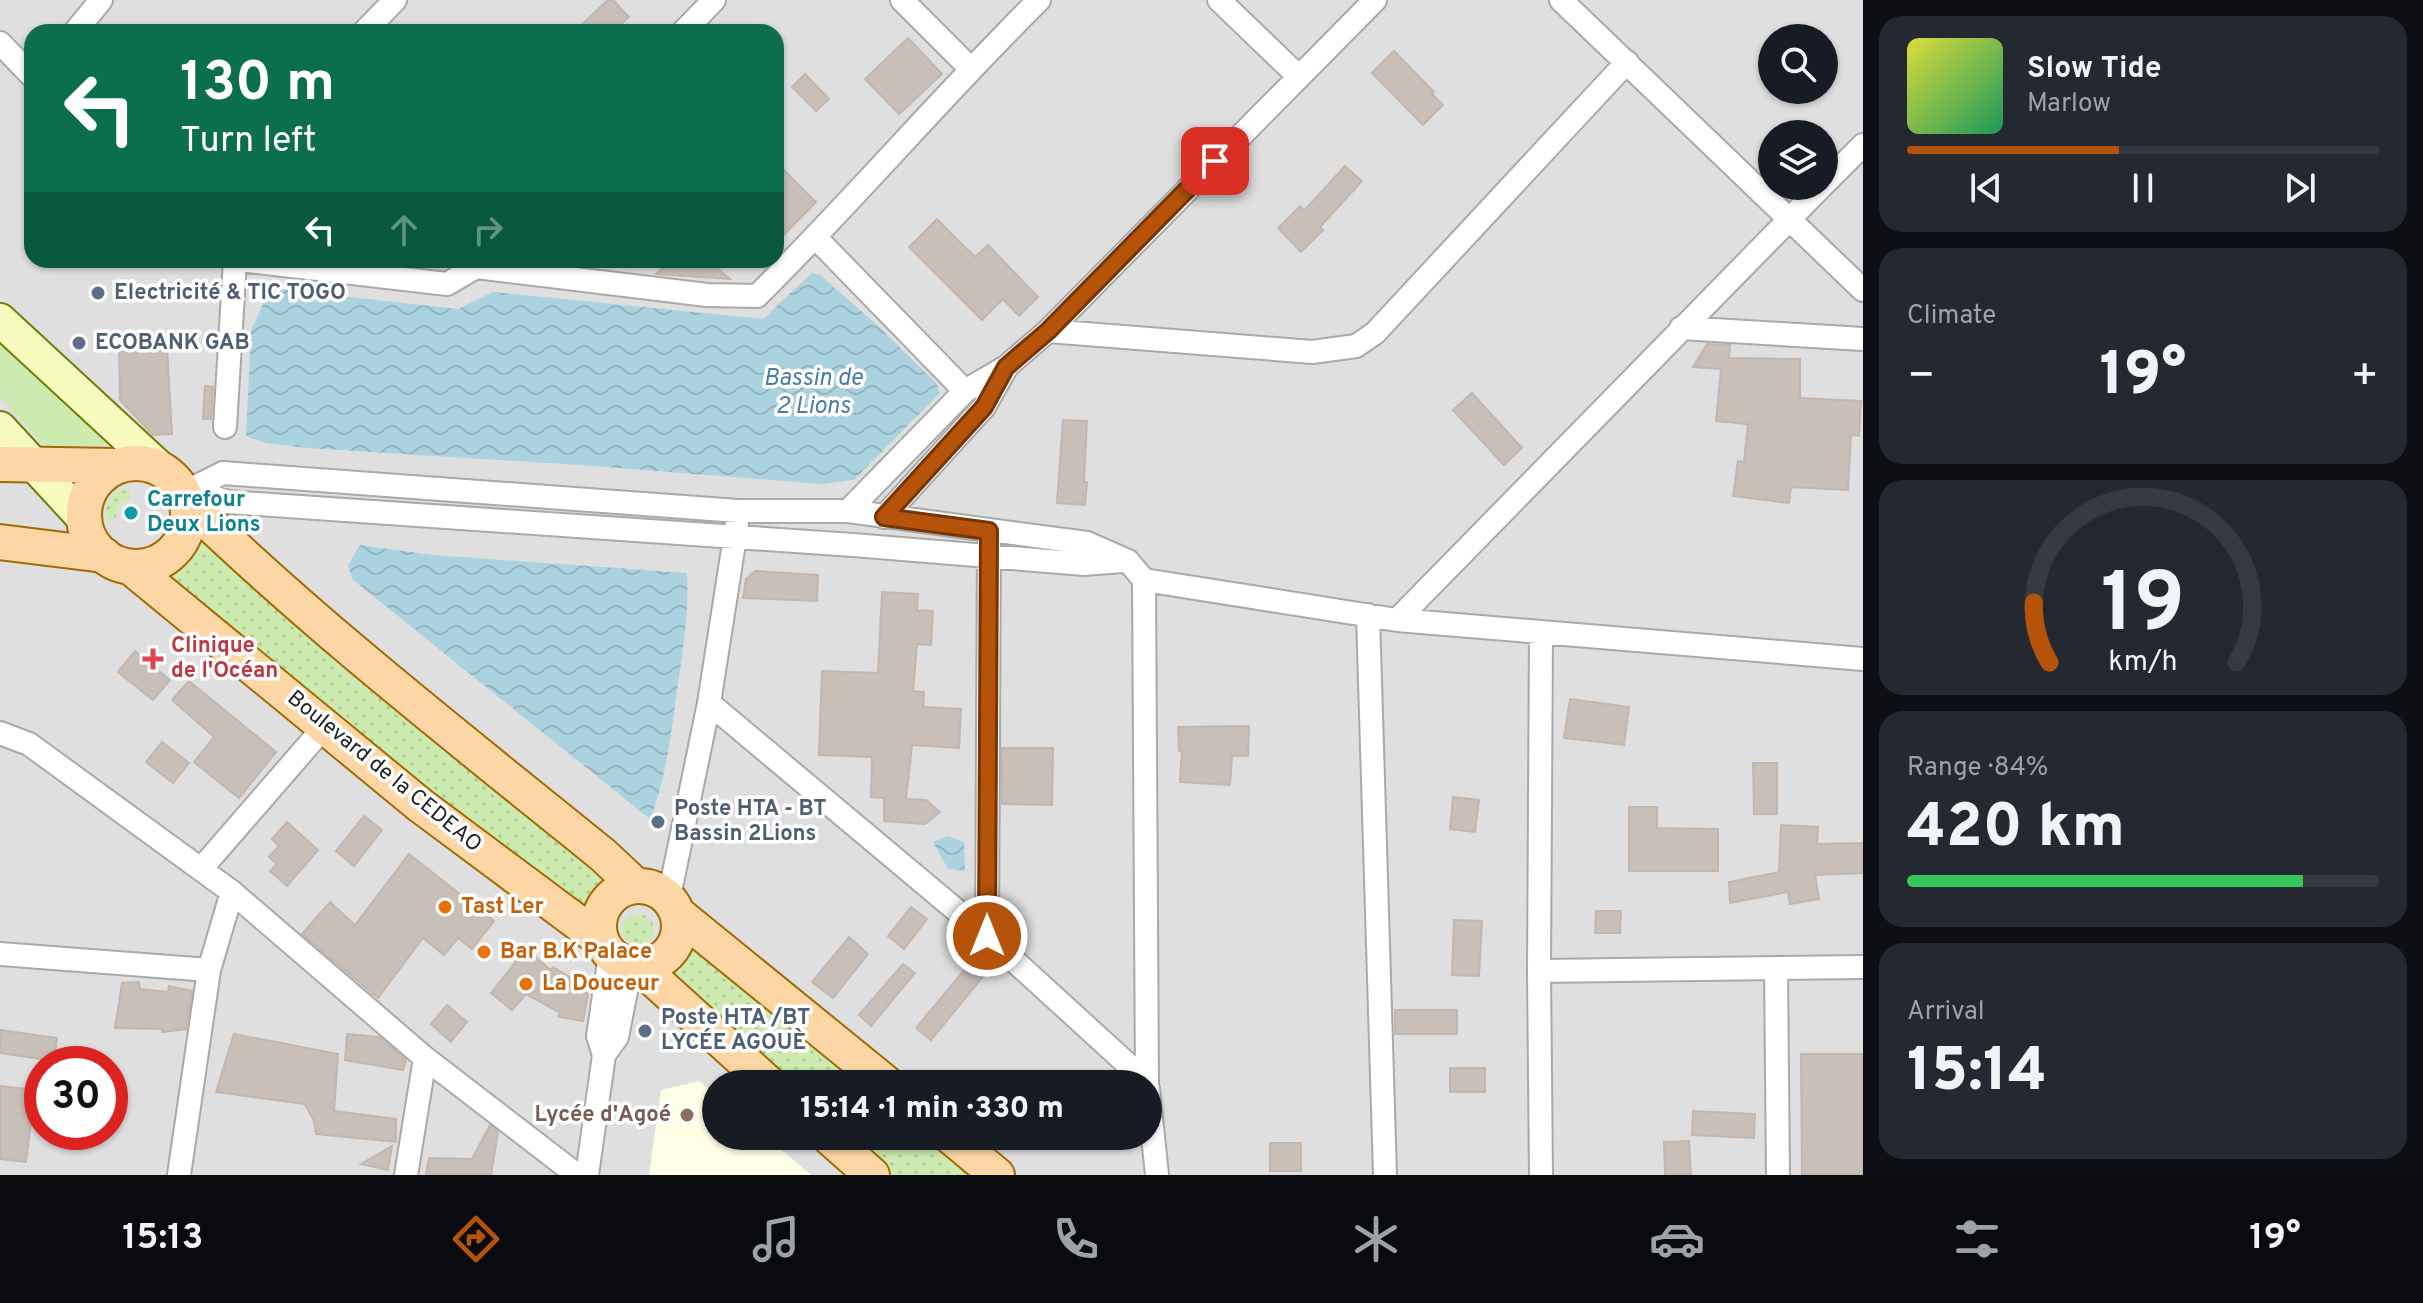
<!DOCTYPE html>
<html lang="en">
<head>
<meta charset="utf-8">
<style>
	:root { --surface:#171b24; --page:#242831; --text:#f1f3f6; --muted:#9ea1a6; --line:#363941; --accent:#b45309 }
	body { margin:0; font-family:Overpass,sans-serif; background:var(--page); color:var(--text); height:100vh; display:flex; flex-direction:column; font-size:30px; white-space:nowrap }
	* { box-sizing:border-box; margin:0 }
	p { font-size:26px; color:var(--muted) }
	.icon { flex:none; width:44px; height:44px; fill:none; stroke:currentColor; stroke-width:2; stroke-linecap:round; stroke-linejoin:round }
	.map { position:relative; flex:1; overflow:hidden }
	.panel { display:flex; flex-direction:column; gap:16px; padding:16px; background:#0d0f14; width:560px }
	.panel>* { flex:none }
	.guide { position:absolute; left:24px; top:24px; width:760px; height:244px; border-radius:24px; box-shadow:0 2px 6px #0004; background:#0b6e4f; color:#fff; overflow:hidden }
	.buttons { position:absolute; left:1758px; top:24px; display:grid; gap:16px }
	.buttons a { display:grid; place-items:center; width:80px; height:80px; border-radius:50%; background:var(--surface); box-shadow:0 2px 6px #0004; font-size:40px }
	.speed { position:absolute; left:24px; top:1046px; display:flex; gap:16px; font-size:40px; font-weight:700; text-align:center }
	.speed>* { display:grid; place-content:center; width:104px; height:104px; border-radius:50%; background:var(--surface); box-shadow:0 2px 6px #0004; line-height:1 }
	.speed .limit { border:12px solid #d22; background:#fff; color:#111 }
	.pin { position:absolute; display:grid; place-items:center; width:68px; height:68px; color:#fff; margin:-34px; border-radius:16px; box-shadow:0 4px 12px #0006 }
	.me { position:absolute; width:88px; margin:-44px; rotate:0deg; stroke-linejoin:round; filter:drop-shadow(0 0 6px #0008) }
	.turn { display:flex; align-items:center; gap:28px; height:168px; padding:0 24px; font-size:36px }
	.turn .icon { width:104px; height:104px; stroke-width:2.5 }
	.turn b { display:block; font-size:56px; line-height:68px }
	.lanes { display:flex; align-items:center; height:76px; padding:0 24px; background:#0003; justify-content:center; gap:40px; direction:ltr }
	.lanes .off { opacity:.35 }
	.big { font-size:60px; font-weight:800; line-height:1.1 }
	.panel .widget { flex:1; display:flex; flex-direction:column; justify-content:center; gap:12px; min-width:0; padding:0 28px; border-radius:24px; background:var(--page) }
	.panel .dial { align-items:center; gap:0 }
	.dial svg { height:208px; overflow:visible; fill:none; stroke:var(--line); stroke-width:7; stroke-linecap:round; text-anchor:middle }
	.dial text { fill:var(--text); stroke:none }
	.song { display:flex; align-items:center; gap:24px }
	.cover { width:96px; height:96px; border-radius:12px; background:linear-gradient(135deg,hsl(60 70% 55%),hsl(150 70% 35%)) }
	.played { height:8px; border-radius:4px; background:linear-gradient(90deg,var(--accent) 45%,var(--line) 45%) }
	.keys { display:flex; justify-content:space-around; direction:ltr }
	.heat { display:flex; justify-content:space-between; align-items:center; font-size:44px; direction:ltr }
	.charge { height:12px; border-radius:6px; background:linear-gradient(90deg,#34c759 84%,var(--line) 0) }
	.trip { position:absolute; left:702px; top:1070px; width:460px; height:80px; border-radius:40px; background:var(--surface); box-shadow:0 2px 6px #0004; font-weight:800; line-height:80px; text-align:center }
	.tab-bar { display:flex; height:128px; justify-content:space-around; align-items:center; background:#090b0e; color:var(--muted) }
	.tab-bar .icon { width:56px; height:56px }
	.tab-bar .active { color:var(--accent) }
	.tab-bar b { font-size:36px; color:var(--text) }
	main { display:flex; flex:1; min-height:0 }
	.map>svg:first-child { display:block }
	.residential { fill:#e0dfdf; fill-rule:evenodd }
	.education { fill:#ffffe5 }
	.grass { fill:#cdebb0 }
	.garden { fill:url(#garden-dots) }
	.water { fill:url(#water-waves) }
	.building { fill:#c7bfb8; stroke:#c4b6ab; stroke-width:2 }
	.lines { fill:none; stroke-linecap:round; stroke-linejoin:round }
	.street-casing { stroke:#a9a9a9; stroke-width:26 }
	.secondary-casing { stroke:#707d05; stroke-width:36 }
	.primary-casing { stroke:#a06b00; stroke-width:38 }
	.street { stroke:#fff; stroke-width:22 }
	.secondary { stroke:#f7fabf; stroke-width:32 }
	.primary { stroke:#fcd6a4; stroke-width:34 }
	.route-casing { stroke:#753606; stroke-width:20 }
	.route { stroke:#b45309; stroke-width:14 }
	.service-dot { fill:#5c6f8a; stroke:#fff; stroke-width:3 }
	.culture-dot { fill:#0f9aa8; stroke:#fff; stroke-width:3 }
	.health-dot { fill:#e0444e; stroke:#fff; stroke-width:3 }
	.food-dot { fill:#e8710a; stroke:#fff; stroke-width:3 }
	.education-dot { fill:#8d6e63; stroke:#fff; stroke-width:3 }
	.labels { text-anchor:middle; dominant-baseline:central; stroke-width:7; stroke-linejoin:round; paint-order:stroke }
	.service-label { font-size:22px; font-weight:bold; fill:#4e5e75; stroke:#fff; text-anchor:start }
	.culture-label { font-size:22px; font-weight:bold; fill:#0d838f; stroke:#fff; text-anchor:start }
	.health-label { font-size:22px; font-weight:bold; fill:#be3a42; stroke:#fff; text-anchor:start }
	.street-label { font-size:22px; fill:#222; stroke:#fff }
	.food-label { font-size:22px; font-weight:bold; fill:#c56008; stroke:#fff; text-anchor:start }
	.education-label { font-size:22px; font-weight:bold; fill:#785e54; stroke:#fff; text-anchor:end }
	.water-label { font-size:24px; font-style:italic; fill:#4a7aab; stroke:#fff }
</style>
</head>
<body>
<main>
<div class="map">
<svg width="1863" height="1175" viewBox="0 0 1863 1175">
	<defs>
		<pattern id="garden-dots" width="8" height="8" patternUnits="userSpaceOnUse" patternTransform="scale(2)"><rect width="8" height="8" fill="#cdebb0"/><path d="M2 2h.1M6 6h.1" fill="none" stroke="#b0c997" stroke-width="1.8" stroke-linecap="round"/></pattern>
		<pattern id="water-waves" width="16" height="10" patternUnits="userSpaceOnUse" patternTransform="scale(2)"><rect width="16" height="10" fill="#aad3df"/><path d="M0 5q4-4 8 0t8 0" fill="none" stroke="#92b5bf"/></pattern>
	</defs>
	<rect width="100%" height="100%" fill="#f2efe9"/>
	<!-- residential -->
	<path class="residential" d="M0,0H1863V1175H0ZM32,32H776V260H32ZM1772,38H1824V90H1772ZM1772,134H1824V186H1772ZM42,1064H110V1132H42ZM716,1084H1148V1136H716Z"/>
	<!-- education -->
	<path class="education" d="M699,1081L716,1095V1136H765L811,1175H649L661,1090Z"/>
	<!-- grass -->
	<path class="grass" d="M0,341L109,445L45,447L0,397Z"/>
	<!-- garden -->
	<path class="garden" d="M131,487L130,498L119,505L116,518L108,523C102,503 112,490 131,487Z
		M197,540H203L253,585L613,878L592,907L587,911L536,877L170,582L166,574L186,556Z
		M622 930a16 16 0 1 1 32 0a16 16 0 1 1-32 0Z
		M688,943L858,1084H787L661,974Z
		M848,1136H922L972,1175H895Z"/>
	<!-- water -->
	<path class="water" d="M812,273L820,275L877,325L936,383L940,393L854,480L822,484L580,465L308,448L266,443L246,436L251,331L270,288L458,309L493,292L763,319Z
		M360,545L433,555L687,573C689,613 683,651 677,691C671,734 666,779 650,819L352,579L348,565Z
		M947,836L964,842L965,871L948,869L933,842Z"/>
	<!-- building -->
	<path class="building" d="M608,0H613L629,17L612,32H577L580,29L578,28Z
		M908,38L942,74L899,114L865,79Z
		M1394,51L1434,92L1432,94L1443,105L1423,125L1372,73Z
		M805,74L829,99L816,111L792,87Z
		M776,162L816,202L776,243Z
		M1345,166L1362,181L1320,227L1323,230L1301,252L1278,228L1300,206L1304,211Z
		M937,219L975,257L988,245L1038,297L1019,316L1003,299L982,320L909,247Z
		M672,260H708L730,279L656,274Z
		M1707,344L1730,345L1729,358L1800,359V398L1861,401L1859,436L1851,435L1848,490L1791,487L1789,503L1733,496L1738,461L1744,462L1748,424L1716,421L1721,369L1693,367Z
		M167,348L172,434L153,435L120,400L119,349Z
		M205,386L213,387L211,419H203Z
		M1472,393L1522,448L1504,465L1453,410Z
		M1063,420L1087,421L1084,482H1087L1085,505L1057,503Z
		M755,571L818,575L817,601L743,598L746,579Z
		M882,592L918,594L917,610L933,611L931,645L917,644L913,691L924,692L923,707L961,709L959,748L912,745L906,799L926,800L940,812L925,824L884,821V798L871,797L872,757L819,755L822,671L878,673Z
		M135,651L170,680L153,700L118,672Z
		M189,681L276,752L239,798L194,762L214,737L172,700Z
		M1570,699L1629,707L1624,745L1564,738Z
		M1249,726L1248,756H1232L1230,785L1180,782L1182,751H1179L1178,727Z
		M162,742L189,763L173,783L146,762Z
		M1002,748H1053L1052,805L1002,804Z
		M1753,763H1777V814H1754Z
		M1453,797L1479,800L1475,832L1450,829Z
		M1629,807H1657V828L1718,829V871H1629Z
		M364,816L382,830L354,866L336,851Z
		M287,822L318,850L287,886L270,871L277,864L269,857L279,846L272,839Z
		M1781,825L1818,827L1817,844L1863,843V873L1815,875L1819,899L1790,904L1788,892L1730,903L1729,882L1779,872Z
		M409,854L494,921L472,949L458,938L444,955L423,938L378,998L302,934L330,902L355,925Z
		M911,907L927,919L904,949L888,936Z
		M1596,911H1621L1620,933H1595Z
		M1454,920L1482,921L1479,976L1452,975Z
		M849,937L868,954L833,998L812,982Z
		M526,949L551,970L553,967L581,984L588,995L583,1021L559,1017V1012L526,994L512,1010L491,993Z
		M976,956L990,968L931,1040L916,1028Z
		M903,964L915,973L871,1026L859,1015Z
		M139,982L140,989L168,992L169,986L192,991L186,1029L162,1032V1029L115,1028L122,983Z
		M447,1005L467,1022L451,1042L431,1024Z
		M1395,1010H1457V1034H1395Z
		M0,1030L57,1038L54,1061L0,1053Z
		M234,1034L338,1054L334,1111L396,1119V1142L316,1134L314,1121L305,1104L216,1092Z
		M347,1034L379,1037L406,1060L403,1070L345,1060Z
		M1801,1054H1863V1175H1802Z
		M1450,1068H1485V1092H1450Z
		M0,1086L35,1090L26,1162L0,1159Z
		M1693,1111L1755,1114L1754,1138L1692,1135Z
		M490,1125L498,1132L491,1175H426L429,1158L472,1159Z
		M1689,1141L1691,1175H1665L1664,1142Z
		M1270,1143H1301V1171H1270Z
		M392,1146L388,1170L361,1164Z"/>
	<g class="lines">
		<defs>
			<path id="street" d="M902,0L970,68
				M1219,0L1298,76
				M1561,0L1863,290
				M75,32L101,0
				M364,32L395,0
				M683,32L714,0
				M0,43L32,76
				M1824,184L1863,145
				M816,238L965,391
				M239,260L447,284L476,267L707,295L757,296C854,200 942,96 1039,0
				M1681,328L1863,339
				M1048,331L1312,352L1356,346L1375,333L1627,62
				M225,427L235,260
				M190,489L228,502L853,545L1084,564L1122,561
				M183,493L223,473L738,511H848L1087,543L1128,561L1144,580L1397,620L1863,659
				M848,511L965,391L1006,367L1048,331L1375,0
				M884,517L984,407L1006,368
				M1144,580L1147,1084
				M1368,615L1385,1175
				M1397,620L1822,186
				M1541,633L1539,971L1541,1175
				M709,703L987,936L1147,1082
				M0,733L29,744L232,892L425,1058L577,1175
				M201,869L325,726
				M669,897L709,703L737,524
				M987,936L989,544
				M0,954L209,970
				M1776,968L1778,1175
				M1539,971L1863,967
				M604,1055L617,1037L631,966
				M1148,1089L1157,1175
				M179,1175L209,970L232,892
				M406,1175L425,1058
				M587,1175L604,1055L598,1036L610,955"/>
			<path id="secondary" d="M0,320L160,468
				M0,428L83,518"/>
			<path id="primary" d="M84 515a52 52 0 1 1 104 0a52 52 0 1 1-104 0Z
				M0,464L115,466
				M186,501C317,628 461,740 603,855L635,885
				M0,542L104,555
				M133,569L420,805L601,940
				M599 926a40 40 0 1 1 80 0a40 40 0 1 1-80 0Z
				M678,914L887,1084
				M639,966L769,1084
				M828,1136L872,1175
				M950,1136L997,1175"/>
		</defs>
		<!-- street casing -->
		<use href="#street" class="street-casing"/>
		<!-- secondary casing -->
		<use href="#secondary" class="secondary-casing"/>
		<!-- primary casing -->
		<use href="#primary" class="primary-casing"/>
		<!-- street -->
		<use href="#street" class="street"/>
		<!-- secondary -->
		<use href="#secondary" class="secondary"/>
		<!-- primary -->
		<use href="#primary" class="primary"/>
	</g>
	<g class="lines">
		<defs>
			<path id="route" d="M987,936L989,531L884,517L984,407L1006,367L1048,331L1215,161"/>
		</defs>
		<!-- route casing -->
		<use href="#route" class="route-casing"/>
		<!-- route -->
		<use href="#route" class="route"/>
	</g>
	<!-- markers -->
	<g class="service-dot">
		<circle cx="98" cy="293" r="8"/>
		<circle cx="79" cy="343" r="8"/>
		<circle cx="658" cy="822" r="8"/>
		<circle cx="645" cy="1031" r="8"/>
	</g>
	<circle class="culture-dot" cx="131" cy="513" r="8"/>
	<path class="health-dot" d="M149 647h8v8h8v8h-8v8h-8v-8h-8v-8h8z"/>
	<g class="food-dot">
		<circle cx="445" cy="907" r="8"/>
		<circle cx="484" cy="952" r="8"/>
		<circle cx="526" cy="984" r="8"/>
	</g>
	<circle class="education-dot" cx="687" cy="1115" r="8"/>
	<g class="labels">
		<!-- service labels -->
		<g class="service-label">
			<text x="114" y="293">Electricité &amp; TIC TOGO</text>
			<text x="95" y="343">ECOBANK GAB</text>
			<text x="674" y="809">Poste HTA - BT<tspan x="674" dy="25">Bassin 2Lions</tspan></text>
			<text x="661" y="1018">Poste HTA /BT<tspan x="661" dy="25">LYCÉE AGOUÈ</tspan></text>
		</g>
		<!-- culture labels -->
		<g class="culture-label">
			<text x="147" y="500">Carrefour<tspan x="147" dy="25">Deux Lions</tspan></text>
		</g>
		<!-- health labels -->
		<g class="health-label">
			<text x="171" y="646">Clinique<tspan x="171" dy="25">de l'Océan</tspan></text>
		</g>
		<!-- street labels -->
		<g class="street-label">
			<text transform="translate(384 772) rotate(39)">Boulevard de la CEDEAO</text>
		</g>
		<!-- food labels -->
		<g class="food-label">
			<text x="461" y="907">Tast Ler</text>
			<text x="500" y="952">Bar B.K Palace</text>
			<text x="542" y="984">La Douceur</text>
		</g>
		<!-- education labels -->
		<g class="education-label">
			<text x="671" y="1115">Lycée d'Agoé</text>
		</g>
		<!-- water labels -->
		<g class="water-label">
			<text x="813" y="379">Bassin de<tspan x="813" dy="28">2 Lions</tspan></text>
		</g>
	</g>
</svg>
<div class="buttons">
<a><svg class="icon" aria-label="search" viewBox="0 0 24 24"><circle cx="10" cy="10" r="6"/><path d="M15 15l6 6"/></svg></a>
<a><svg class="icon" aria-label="layers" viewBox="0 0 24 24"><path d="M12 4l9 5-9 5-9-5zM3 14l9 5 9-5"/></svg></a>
</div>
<div class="speed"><div class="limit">30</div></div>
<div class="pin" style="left:1215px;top:161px;background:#d93025"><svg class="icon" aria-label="arrive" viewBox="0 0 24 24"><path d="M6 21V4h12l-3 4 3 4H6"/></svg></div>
<svg class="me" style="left:987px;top:936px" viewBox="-20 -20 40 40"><circle r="17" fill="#b45309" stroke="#fff" stroke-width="3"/><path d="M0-11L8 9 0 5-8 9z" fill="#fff"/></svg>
<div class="trip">15:14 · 1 min · 330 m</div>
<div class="guide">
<div class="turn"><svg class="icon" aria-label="left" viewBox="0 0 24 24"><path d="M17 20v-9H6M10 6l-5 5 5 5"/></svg><div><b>130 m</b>Turn left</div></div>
<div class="lanes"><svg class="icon" aria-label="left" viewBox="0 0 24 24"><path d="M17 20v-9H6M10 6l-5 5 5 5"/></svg><svg class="icon off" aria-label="ahead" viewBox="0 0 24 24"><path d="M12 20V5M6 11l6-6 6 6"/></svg><svg class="icon off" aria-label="right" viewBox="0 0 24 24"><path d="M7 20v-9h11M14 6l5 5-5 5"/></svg></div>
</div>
</div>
<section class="panel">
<div class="widget">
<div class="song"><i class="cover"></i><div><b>Slow Tide</b><p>Marlow</p></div></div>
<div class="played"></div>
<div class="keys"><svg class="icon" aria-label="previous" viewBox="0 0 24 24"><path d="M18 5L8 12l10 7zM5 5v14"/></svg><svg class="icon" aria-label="pause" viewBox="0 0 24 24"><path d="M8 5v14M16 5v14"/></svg><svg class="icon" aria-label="next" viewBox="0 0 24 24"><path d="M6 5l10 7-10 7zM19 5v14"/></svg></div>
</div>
<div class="widget"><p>Climate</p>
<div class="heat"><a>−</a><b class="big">19°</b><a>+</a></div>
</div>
<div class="widget dial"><svg viewBox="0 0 100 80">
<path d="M14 69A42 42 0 1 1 86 69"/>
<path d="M14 69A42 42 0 0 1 8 46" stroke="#b45309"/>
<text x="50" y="56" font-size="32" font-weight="700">19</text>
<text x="50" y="72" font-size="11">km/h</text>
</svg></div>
<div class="widget"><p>Range · 84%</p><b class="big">420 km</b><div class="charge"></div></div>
<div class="widget"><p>Arrival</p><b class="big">15:14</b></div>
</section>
</main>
<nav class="tab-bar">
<b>15:13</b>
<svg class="icon active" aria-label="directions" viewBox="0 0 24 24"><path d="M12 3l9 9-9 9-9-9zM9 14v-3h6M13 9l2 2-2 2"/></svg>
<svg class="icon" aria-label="music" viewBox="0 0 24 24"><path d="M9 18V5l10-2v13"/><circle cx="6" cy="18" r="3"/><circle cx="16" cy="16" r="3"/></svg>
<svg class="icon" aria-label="phone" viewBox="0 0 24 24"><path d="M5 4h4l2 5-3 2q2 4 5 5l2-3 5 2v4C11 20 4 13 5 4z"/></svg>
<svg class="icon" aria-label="climate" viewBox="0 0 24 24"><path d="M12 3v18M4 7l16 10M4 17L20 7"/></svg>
<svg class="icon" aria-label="car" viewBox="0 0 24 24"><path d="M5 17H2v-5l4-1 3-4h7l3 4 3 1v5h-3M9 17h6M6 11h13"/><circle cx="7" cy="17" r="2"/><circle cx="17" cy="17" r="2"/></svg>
<svg class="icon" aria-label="filters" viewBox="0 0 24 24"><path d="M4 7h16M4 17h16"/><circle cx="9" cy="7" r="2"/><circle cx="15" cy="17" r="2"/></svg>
<b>19°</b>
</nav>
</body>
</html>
